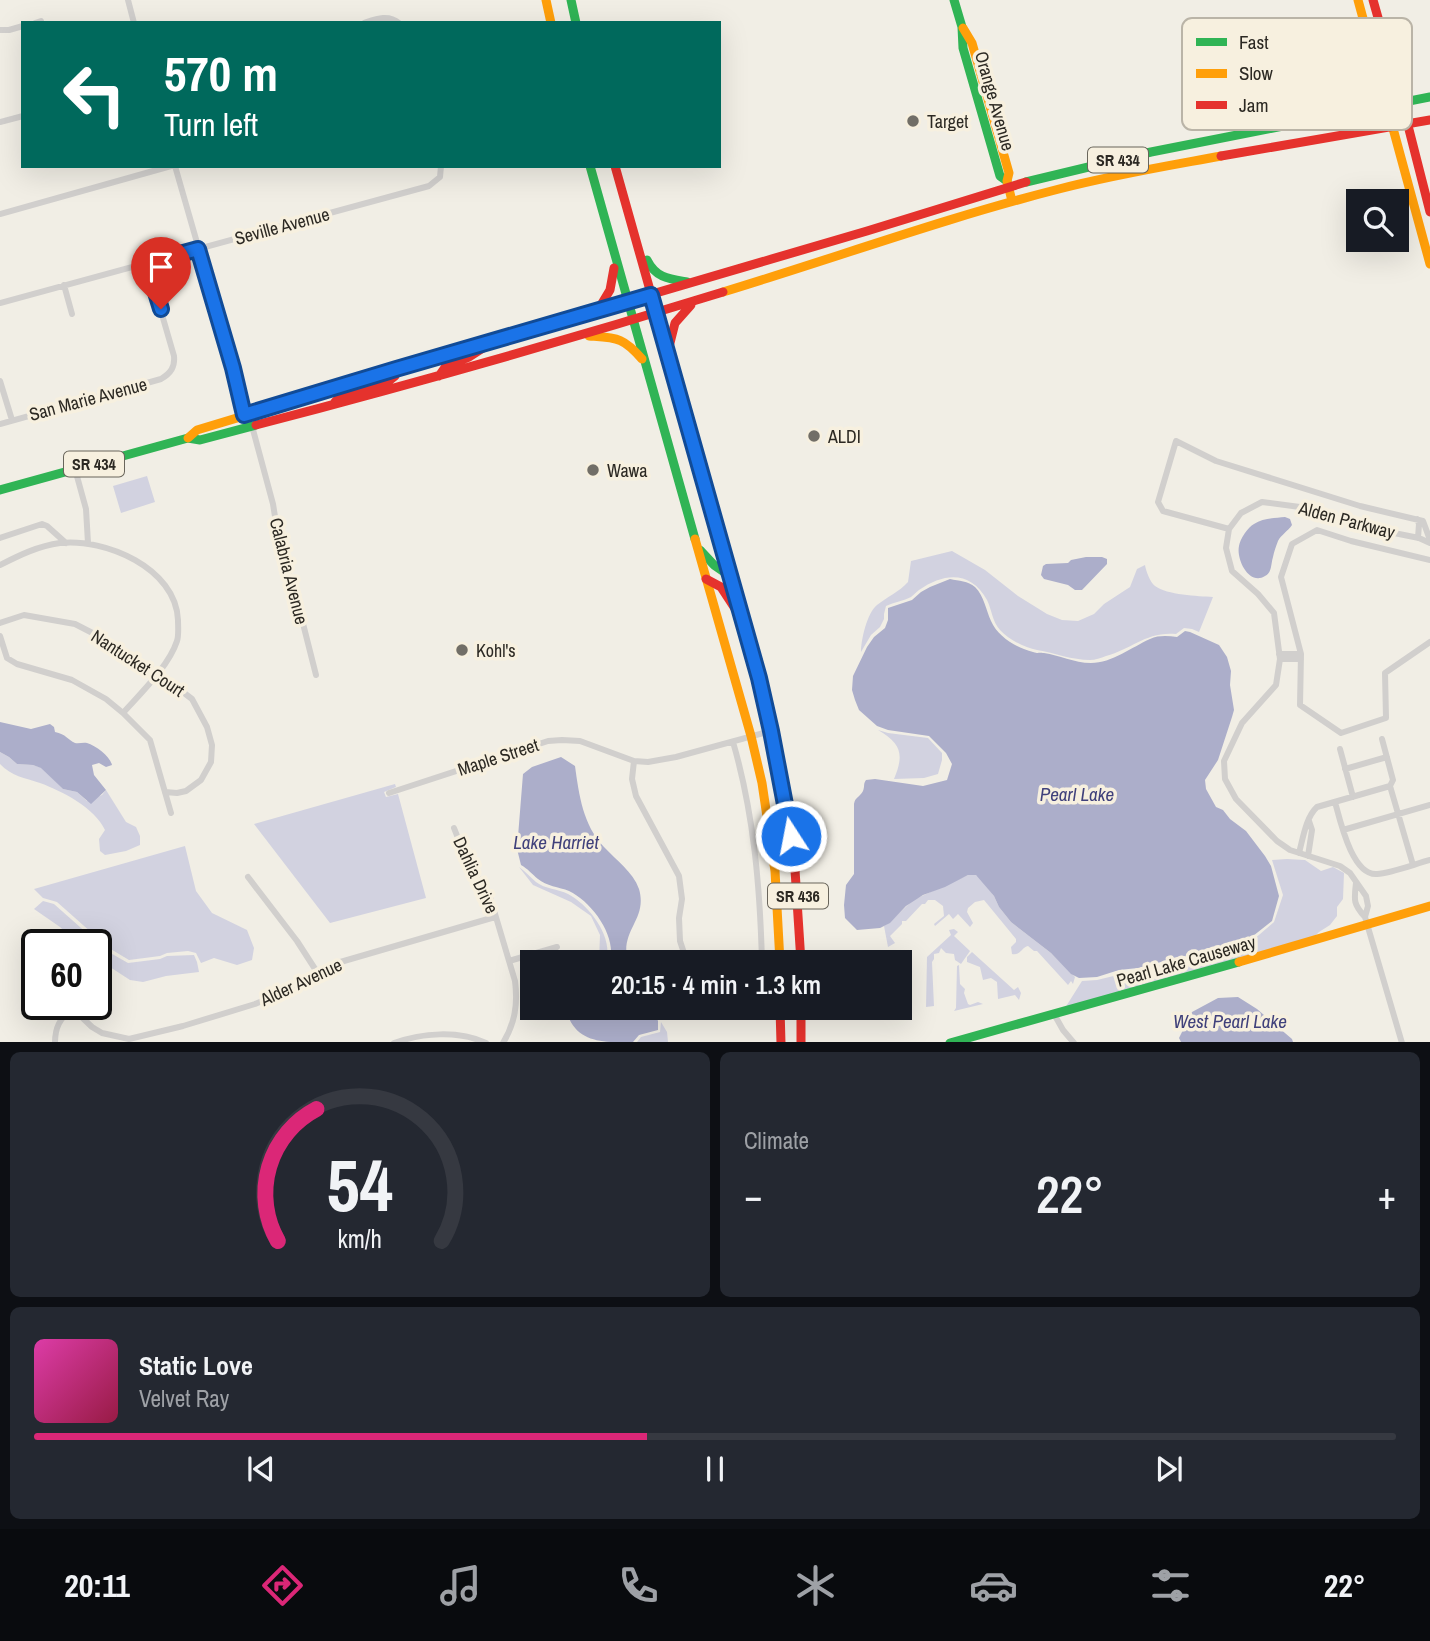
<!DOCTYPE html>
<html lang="en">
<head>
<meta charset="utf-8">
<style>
	:root { --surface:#171b24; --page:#242831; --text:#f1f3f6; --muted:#9ea1a6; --line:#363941; --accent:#db2777 }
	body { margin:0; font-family:"Archivo Narrow",sans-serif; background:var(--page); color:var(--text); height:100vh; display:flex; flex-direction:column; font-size:26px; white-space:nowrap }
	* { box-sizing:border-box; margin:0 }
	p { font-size:23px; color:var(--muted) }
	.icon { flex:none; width:38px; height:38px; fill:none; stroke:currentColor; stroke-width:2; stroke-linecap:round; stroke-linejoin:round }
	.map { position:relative; height:1042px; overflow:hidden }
	.side { display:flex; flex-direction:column; gap:10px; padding:10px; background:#0d0f14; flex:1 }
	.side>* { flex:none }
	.top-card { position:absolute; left:21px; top:21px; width:700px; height:147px; border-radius:0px; box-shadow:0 7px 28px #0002; background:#00695c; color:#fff; overflow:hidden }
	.controls { position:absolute; left:1346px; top:189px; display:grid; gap:14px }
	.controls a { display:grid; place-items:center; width:63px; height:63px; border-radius:0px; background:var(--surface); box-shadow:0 7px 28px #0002; font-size:35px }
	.speed { position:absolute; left:21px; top:929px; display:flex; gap:14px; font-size:35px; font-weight:700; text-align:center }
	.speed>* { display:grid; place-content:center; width:91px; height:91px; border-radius:50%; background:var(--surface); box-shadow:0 7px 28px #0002; line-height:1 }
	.speed .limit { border:4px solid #111; border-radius:10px; background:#fff; color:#111 }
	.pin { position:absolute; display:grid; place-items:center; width:60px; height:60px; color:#fff; margin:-72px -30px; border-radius:50% 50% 50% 0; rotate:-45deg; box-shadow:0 0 7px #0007 }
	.pin .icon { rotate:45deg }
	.me { position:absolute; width:77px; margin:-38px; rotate:349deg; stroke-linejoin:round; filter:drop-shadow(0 0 5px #0008) }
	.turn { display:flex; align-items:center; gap:24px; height:147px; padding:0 28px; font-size:32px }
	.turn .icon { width:91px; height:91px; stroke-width:2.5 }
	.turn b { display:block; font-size:49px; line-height:60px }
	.big { font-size:52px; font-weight:600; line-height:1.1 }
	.side .card { flex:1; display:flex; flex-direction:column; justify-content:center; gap:10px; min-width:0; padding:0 24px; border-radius:10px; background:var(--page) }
	.side .dial { align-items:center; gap:0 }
	.dial svg { height:182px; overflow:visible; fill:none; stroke:var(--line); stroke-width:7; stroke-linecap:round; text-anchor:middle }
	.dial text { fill:var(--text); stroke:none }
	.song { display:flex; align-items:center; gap:21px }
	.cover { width:84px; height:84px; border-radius:10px; background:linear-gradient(135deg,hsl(320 70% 55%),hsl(340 70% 35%)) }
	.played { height:7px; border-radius:4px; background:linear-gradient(90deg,var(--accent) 45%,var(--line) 45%) }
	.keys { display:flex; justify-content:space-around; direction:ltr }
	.heat { display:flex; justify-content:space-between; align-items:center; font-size:38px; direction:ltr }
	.side .tiles { flex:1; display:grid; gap:10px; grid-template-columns:1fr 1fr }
	.card:last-child { grid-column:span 2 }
	.trip { position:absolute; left:520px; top:950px; width:392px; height:70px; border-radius:0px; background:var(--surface); box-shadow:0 7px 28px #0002; font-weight:600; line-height:70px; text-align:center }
	.menu { display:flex; height:112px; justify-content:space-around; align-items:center; background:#090b0e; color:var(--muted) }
	.menu .icon { width:49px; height:49px }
	.menu .current { color:var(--accent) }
	.menu b { font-size:32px; color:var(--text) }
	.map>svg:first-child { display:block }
	.green { fill:#d2d2e0 }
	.water { fill:#acaeca }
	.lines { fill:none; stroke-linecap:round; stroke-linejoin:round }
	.street { stroke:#d1cfcd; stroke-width:6 }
	.fast { stroke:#30b455; stroke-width:9 }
	.slow { stroke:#ff9f0a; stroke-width:9 }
	.jam { stroke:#e5322d; stroke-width:9 }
	.route-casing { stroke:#114b97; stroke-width:18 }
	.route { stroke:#1a73e8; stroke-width:12 }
	.poi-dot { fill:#716e67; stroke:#f7f0df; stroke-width:2.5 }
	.labels { text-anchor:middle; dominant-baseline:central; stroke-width:7; stroke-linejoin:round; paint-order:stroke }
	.shield { fill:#f7f0df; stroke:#69655b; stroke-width:2 }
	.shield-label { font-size:16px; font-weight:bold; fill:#2c2923 }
	.street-label { font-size:18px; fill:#2c2923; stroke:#f7f0df }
	.poi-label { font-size:18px; fill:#2c2923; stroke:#f7f0df; text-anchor:start }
	.water-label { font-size:19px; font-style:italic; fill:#40417b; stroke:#f7f0df }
	.key { fill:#f7f0df; stroke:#bab4a7; stroke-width:2 }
	.key-label { font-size:19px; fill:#2c2923 }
</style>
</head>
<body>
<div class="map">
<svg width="1430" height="1043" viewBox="0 0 1430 1043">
	<rect width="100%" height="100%" fill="#f1eee5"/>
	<!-- green -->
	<path class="green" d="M147,476L155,502L121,513L113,486Z
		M952,551L985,570L1018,596L1047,614L1062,620L1078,621L1094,614L1104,604L1130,587L1137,569L1145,565C1146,571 1150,582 1155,586C1167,595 1198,596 1213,597L1199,632L1192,629L1184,628L1176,634C1147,631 1132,649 1106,656C1101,658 1095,660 1090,660C1072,660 1055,653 1037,650C1025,648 1008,639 1000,630C992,621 992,610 987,600C971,571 945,572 919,590C916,592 914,595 911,597C904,601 894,602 886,606L884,614V619L880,627L871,635L861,652C861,640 867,613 877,605C887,597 899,592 908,582L911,561Z
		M878,730L888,733L928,738L942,753V760L938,774L924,778L894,779C904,755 902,744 878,730Z
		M0,752L9,757L17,764L33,765L42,768L63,789L77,792L87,801L102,795L106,790L126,822L136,827L140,836V845L126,851L105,855L100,851L99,839L105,830C95,808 62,791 40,783C25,778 11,776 0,764Z
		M395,784L396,787L384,792L386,797L398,794L426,898L330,923L254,824Z
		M185,846L196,891L212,913L247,930L254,948L252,960L237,965L214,958L201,963L196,953L188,951L167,953L160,956L129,960L109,948L57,902L43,898L34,889Z
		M1287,859L1305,860L1321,871L1333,867L1344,873L1343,899L1337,907V916L1330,925L1319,932L1315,936L1065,1008L1082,981L1097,980L1184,959L1196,961L1210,957L1234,954L1245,947L1274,922L1283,895L1272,860Z
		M519,867C526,872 530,877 536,882C545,889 558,889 568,894C589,905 614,937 606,962H599L600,935L591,916L571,902L533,885Z
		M968,875H976L979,877L994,896L999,907L1011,922L1051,953L1075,977L1073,984L1071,981L1068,985L1037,951H1034L1028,946C1022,947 1020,956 1012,954L1011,947L1016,942V939L984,900L975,902L968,908L967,912L973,923L970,927L958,914L953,919L949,914L935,926L934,924L944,916L943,906L935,900H928L925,904H922L906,921H902V924L890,936L895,943L888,947L884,926L889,923L913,900Z
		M43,901L54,904L107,951L128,963L160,959L167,956L194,955L197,962L199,972L166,976L143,982L130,980L96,958V945H79L60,927L34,909Z
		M954,929L958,932L954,936L970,951L961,964L955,960L954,954L946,953L941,948L939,953L934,954V959L932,962L934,1006L926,1007L927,957L951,935L949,930Z
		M972,952L1014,990L1018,987L1021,993L1019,1000L1015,995L998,999L997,982L991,978L983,980L980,967L967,962V957Z
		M959,965L960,984L965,989L964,993L968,1004L970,1005L978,1002L983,1004L954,1011L956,1008L957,966Z
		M661,1022L667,1032L668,1042H637L641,1037L660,1032Z"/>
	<!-- water -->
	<path class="water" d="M1285,517L1290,519L1292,525C1288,531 1281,535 1278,541C1276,546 1274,552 1273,557C1271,563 1272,573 1265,576C1249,586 1236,559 1239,546C1240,539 1248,527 1254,524C1263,518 1275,518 1285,517Z
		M1086,557H1102L1107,559V564L1082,590H1075L1068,585L1044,579L1041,575L1043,566L1046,564L1068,563L1071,560Z
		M950,579C959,581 968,581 975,587C984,596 986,610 991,621C998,637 1017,648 1033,652C1040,654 1036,652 1044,653C1059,655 1074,663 1091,663C1112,663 1132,647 1150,639C1159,635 1168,636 1177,637L1185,631L1190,632L1219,645L1227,657L1231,671L1230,685L1234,710L1232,717L1218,760L1205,780L1206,789L1216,807L1223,810L1230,819L1246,831L1265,856L1271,866L1279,896L1272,921L1234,951L1210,954L1196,958L1184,956L1138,968L1119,970L1097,977L1079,978L1071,974L1051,953L1011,922L999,907L994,896L976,875H968L945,887L923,895L906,906L890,923L880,928L857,930L845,918L844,905L846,885L854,874V804C855,797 860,797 863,791C865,786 863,784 866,780L875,779L923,786L947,780L952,764L946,753L929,736L888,730L877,726L859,710L855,700L852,690L853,676L867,647L874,637L885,628L888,620V608L912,600L921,592L930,587Z
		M0,722L31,729L50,724L54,727L55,732C66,734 68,740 75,743C79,744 83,742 87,743C96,746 110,756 112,765L106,767L99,763L92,765L94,775L106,790L91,804L77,792L63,789L41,768L33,765L17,764L9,757L0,752Z
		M561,757L575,766C579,795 583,825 604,847C616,860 633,872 639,889C648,920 619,930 628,962H610C617,936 592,902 569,891C559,887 546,886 538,879C532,874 528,869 521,865L517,849L523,774L532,767Z
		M1238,997L1257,1009L1292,1039L1293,1042H1181L1179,1038L1192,1012L1218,998Z
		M566,1008H653L658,1021V1030L639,1035L633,1042C603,1043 573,1043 566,1008Z"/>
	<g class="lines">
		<!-- street -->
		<path class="street" d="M128,0L134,23
			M35,23L41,21
			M364,23C376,19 388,14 399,23
			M0,30H9L23,26
			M0,122L23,116
			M175,166L233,368L244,415
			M0,214L171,166
			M64,285L72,314
			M0,303L429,186L440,177L441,166
			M0,381L12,420
			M0,424L161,379C171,373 175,367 174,356L147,263
			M252,426L273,504L280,548L295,592L316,675
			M75,469L86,509L88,543
			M1417,519L1419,524L1418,538
			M1229,529L1163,511L1158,502L1176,441L1216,461L1360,506L1423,521L1430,540
			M0,538L42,524L47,526L66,543
			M1430,560L1351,541L1317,530L1292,544L1281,577L1301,654L1300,705L1341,733L1386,718L1385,673L1430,642
			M0,565C20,555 38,546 60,543C105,538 176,568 178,620C178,627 179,635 177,641C169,666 140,694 123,713
			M0,623L24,615L75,624L112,643L158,673L192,699L207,727L212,745L211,762L201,780L186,791L177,793L165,792
			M0,636L7,658L17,664L72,680L106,699L123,713L150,740L171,813
			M1279,654H1301
			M1280,659H1301
			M1382,739L1393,780L1390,786L1413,865
			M733,742C754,814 760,888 762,962
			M1340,749L1353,797
			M634,761L632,779L636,796L679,876L682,899L679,918L680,941L687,962
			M1345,769L1387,757
			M389,793L548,741L562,740L580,741L634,761L648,762L676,757L771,731
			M1335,802C1340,820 1352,876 1377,874C1391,873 1415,864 1430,860
			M454,828L467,861L490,897L515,981C518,1004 515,1023 503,1043
			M1343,830L1430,805
			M1299,853C1303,838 1306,817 1317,807L1390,786
			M1308,856L1312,830L1309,821
			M248,877L297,941L317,972
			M1356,883C1354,900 1353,904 1365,917L1402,1043
			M1365,917L1368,906L1366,896L1350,873L1340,866L1290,850L1277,841L1236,799L1225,779L1224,761L1242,723L1276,685L1280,659L1274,613L1258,594L1232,571L1226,548L1229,529L1241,513L1262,502L1315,509L1359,526L1419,538L1430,543
			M26,950L37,963
			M509,961L557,947
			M68,1004L92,1027L102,1033L129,1039L183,1026L255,1004L288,990L317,972L337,963L495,917
			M715,1008H756
			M1054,1014L1063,1030L1074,1043
			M55,1043C55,1027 60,1019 71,1009
			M394,1043C422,1033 458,1030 486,1043"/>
		<!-- fast -->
		<path class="fast" d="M571,0L576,23
			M954,0L962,27L963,48L1000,176L1007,181
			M590,166L695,539
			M1026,182L1151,152L1430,97
			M647,260C656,278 669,279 687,282
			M0,490L188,438L200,440L256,425
			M700,550L714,565L730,576
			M950,1043L1239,962"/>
		<!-- slow -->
		<path class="slow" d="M546,0L551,23
			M1358,0L1430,264
			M963,28L972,43L1009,173L1007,181L1012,201
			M723,292C835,258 945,218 1059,189C1112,175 1167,166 1221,156
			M589,336C617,338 623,337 642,359
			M188,438L197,430L482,344
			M710,503C744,623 784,745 795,870
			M695,539L751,736L762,783L775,871L780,962
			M1239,962L1430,906"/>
		<!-- jam -->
		<path class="jam" d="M1373,0L1402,102L1430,212
			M1221,156L1430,120
			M615,166L710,503
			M598,310L610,290L614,268
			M482,344L867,231L1026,182
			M669,347L675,323L691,305
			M439,376L446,366L469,357L483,348
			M335,402L343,394L390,380L395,376L396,369
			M256,425C413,384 568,340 723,292
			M706,579L721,587L736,610
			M795,870L801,962
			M780,1008L781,1043
			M801,1008V1043"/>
	</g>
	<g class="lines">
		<defs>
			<path id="route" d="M161,309L147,263L198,249L233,368L244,415L396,369L651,295L759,678L771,731L791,836"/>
		</defs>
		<!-- route casing -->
		<use href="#route" class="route-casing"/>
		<!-- route -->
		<use href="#route" class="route"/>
	</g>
	<!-- markers -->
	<g class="poi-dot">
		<circle cx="913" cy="121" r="7"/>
		<circle cx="814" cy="436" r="7"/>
		<circle cx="593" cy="470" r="7"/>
		<circle cx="462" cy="650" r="7"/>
	</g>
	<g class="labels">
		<!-- shield labels -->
		<g class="shield">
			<rect x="1088" y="147.5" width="60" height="25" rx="5"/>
			<rect x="64" y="451.5" width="60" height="25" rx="5"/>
			<rect x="768" y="883.5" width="60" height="25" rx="5"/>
		</g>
		<g class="shield-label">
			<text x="1118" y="160">SR 434</text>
			<text x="94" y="464">SR 434</text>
			<text x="798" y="896">SR 436</text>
		</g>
		<!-- street labels -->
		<g class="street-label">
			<text transform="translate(995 101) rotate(74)">Orange Avenue</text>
			<text transform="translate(282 226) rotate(-15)">Seville Avenue</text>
			<text transform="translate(88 399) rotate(-15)">San Marie Avenue</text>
			<text transform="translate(1347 520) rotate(15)">Alden Parkway</text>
			<text transform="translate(289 571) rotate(76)">Calabria Avenue</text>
			<text transform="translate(138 663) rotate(33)">Nantucket Court</text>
			<text transform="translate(498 757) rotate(-18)">Maple Street</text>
			<text transform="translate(476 875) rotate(65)">Dahlia Drive</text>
			<text transform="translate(1186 961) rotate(-16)">Pearl Lake Causeway</text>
			<text transform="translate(301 982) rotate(-25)">Alder Avenue</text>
		</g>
		<!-- poi labels -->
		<g class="poi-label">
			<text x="927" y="121">Target</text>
			<text x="828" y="436">ALDI</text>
			<text x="607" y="470">Wawa</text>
			<text x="476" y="650">Kohl's</text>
		</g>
		<!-- water labels -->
		<g class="water-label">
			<text x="1077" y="794">Pearl Lake</text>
			<text x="556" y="842">Lake Harriet</text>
			<text x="1230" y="1021">West Pearl Lake</text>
		</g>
	</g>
	<!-- legend -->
	<rect x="1182" y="18" width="230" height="112" rx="10" class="key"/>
	<rect x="1196" y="38" width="31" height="8" fill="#30b455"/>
	<rect x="1196" y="69" width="31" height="9" fill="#ff9f0a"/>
	<rect x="1196" y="101" width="31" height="8" fill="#e5322d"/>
	<g class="key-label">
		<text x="1239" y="49">Fast</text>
		<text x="1239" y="80">Slow</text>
		<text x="1239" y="112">Jam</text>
	</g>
</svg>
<div class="controls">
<a><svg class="icon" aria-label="search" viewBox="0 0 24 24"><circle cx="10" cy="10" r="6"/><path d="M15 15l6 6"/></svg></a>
</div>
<div class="speed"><div class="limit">60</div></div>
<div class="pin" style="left:161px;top:309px;background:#d93025"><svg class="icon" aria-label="arrive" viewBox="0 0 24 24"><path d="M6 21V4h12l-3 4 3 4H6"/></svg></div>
<svg class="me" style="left:791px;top:836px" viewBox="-20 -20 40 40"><circle r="17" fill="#1a73e8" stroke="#fff" stroke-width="3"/><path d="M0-11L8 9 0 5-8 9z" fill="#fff"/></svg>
<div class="trip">20:15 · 4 min · 1.3 km</div>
<div class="top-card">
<div class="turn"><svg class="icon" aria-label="left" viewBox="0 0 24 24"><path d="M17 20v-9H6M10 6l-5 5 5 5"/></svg><div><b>570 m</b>Turn left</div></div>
</div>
</div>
<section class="side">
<div class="tiles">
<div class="card dial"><svg viewBox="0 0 100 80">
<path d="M14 69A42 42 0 1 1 86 69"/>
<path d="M14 69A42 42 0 0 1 31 11" stroke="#db2777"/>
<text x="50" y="56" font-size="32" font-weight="700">54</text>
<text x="50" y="72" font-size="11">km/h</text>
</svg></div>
<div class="card"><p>Climate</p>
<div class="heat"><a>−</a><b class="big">22°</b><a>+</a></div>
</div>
<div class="card">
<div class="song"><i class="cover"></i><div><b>Static Love</b><p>Velvet Ray</p></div></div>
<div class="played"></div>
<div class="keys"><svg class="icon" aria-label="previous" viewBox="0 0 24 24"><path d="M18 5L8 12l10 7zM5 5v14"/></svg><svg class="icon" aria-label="pause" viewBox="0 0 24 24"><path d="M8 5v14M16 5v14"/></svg><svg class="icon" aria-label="next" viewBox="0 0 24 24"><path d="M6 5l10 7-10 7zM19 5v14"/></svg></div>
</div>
</div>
</section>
<nav class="menu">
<b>20:11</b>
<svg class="icon current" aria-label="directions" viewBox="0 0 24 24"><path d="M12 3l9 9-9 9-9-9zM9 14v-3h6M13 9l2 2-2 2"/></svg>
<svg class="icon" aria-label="music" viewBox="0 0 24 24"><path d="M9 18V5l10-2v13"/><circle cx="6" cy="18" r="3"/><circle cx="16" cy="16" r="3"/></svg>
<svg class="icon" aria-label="phone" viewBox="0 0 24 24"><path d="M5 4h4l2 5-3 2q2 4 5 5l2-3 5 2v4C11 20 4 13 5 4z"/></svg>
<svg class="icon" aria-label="climate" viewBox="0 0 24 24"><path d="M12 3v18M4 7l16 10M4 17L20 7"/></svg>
<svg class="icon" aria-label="car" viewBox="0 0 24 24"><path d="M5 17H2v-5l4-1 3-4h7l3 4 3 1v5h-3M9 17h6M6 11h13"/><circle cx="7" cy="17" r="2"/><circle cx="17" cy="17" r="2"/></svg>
<svg class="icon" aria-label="filters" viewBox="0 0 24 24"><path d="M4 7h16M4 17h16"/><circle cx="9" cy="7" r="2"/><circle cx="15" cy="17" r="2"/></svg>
<b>22°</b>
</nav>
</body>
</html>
